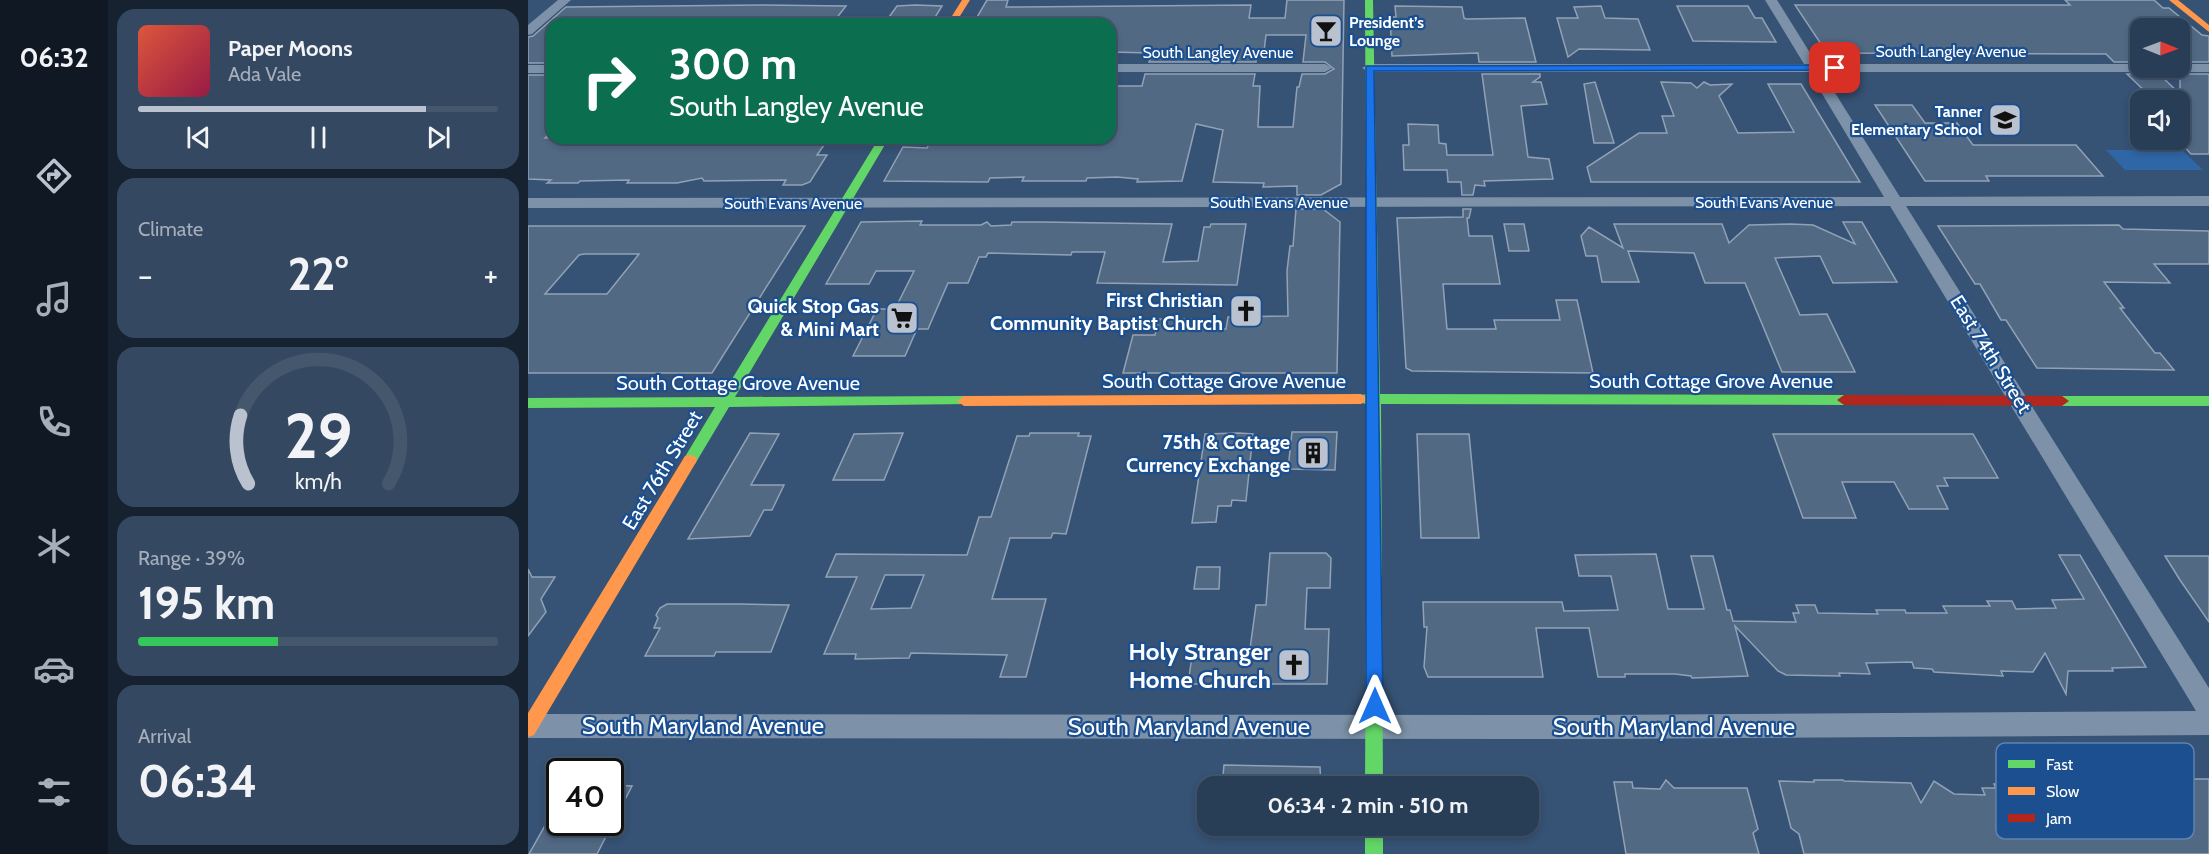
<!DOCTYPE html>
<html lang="en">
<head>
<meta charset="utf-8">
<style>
	:root { --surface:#283e57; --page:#344961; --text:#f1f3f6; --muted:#a5aeba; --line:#44576d; --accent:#b9c2ce }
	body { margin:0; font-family:Cabin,sans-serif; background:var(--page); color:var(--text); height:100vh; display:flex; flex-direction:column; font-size:22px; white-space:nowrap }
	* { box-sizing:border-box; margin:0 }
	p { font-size:20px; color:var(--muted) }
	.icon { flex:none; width:33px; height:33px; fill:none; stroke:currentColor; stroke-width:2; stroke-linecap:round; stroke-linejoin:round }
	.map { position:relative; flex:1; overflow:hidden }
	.details { display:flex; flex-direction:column; gap:9px; padding:9px; background:#162230; width:420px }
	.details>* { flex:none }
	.top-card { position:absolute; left:18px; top:18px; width:570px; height:126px; border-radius:18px; box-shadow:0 3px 9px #0003,0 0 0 2px var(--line); background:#0b6e4f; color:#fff; overflow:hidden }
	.needle { width:39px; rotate:91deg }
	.controls { position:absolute; left:1602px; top:18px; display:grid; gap:12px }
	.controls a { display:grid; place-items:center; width:60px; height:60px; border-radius:12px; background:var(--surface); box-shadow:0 3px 9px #0003,0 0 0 2px var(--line); font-size:30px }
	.speed { position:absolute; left:18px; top:758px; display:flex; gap:12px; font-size:30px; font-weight:700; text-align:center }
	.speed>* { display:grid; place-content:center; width:78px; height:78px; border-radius:50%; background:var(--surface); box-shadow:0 3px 9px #0003,0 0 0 2px var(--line); line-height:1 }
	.speed .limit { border:3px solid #111; border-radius:9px; background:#fff; color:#111 }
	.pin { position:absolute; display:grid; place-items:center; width:51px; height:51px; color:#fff; margin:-26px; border-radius:12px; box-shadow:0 3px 9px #0006 }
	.me { position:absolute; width:66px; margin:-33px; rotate:0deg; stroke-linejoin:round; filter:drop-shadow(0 0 4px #0008) }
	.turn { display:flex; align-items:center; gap:21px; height:126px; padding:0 24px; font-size:27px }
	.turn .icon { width:78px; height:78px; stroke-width:2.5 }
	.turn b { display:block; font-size:42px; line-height:51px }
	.big { font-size:45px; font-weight:700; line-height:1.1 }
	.details .card { flex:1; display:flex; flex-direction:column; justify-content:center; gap:9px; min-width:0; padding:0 21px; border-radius:18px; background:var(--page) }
	.details .dial { align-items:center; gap:0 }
	.dial svg { height:156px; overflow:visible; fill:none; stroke:var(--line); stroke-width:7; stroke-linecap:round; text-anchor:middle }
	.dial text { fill:var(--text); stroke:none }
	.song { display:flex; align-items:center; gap:18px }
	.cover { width:72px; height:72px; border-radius:9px; background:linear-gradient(135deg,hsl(10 70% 55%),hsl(340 70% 35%)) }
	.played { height:6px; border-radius:3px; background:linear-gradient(90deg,var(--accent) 80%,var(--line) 80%) }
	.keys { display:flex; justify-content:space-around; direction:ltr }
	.heat { display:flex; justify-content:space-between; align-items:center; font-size:33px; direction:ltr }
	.charge { height:9px; border-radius:4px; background:linear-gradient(90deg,#34c759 39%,var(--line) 0) }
	.trip { position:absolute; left:669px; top:776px; width:342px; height:60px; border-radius:18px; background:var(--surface); box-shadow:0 3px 9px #0003,0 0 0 2px var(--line); font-weight:700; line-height:60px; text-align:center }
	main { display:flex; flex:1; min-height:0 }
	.tabs { display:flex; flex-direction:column; width:108px; justify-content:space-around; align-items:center; background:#101923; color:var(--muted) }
	.tabs .icon { width:42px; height:42px }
	.tabs .on { color:var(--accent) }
	.tabs b { font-size:27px; color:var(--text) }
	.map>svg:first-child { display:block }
	.green { fill:#2f66a5 }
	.building { fill:#526984; stroke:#92a2b6; stroke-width:1.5; fill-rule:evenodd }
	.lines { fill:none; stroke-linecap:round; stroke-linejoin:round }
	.street { fill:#7d92a8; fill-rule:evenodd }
	.fast { fill:#63d668; fill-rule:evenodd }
	.slow { fill:#ff974d; fill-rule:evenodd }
	.jam { fill:#b3261e; fill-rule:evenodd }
	.route { fill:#1a73e8; stroke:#114b97; stroke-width:1.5 }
	.labels { text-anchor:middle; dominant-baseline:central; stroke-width:4.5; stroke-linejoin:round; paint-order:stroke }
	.far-poi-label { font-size:16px; font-weight:bold; fill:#fff; stroke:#1b4f8f; text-anchor:start }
	.far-street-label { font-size:16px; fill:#fff; stroke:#1b4f8f }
	.poi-label { font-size:20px; font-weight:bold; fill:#fff; stroke:#1b4f8f; text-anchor:end }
	.street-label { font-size:20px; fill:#fff; stroke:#1b4f8f }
	.near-poi-label { font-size:24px; font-weight:bold; fill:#fff; stroke:#1b4f8f; text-anchor:end }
	.near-street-label { font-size:24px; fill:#fff; stroke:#1b4f8f }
	.key { fill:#1b4f8f; stroke:#5f84b1; stroke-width:1.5 }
	.key-label { font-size:16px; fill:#fff }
</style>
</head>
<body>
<main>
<nav class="tabs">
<b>06:32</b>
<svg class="icon on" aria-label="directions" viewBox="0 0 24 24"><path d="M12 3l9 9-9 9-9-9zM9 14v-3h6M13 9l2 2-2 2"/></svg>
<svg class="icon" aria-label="music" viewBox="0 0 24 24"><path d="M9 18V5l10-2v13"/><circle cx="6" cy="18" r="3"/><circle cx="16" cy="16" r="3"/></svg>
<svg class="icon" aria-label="phone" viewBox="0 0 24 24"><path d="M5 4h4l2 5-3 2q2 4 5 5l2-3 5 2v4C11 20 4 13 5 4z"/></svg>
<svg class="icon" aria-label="climate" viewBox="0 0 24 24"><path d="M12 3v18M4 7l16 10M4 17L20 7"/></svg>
<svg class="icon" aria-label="car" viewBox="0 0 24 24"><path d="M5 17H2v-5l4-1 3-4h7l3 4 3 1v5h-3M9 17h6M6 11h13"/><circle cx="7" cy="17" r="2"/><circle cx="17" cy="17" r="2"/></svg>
<svg class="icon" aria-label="filters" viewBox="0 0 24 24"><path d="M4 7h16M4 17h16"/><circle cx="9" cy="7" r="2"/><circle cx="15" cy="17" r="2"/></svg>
</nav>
<section class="details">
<div class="card">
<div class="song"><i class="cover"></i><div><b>Paper Moons</b><p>Ada Vale</p></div></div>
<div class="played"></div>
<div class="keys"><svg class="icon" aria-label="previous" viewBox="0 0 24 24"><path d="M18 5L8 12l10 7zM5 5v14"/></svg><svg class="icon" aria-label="pause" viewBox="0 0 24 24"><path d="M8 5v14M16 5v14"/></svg><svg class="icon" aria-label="next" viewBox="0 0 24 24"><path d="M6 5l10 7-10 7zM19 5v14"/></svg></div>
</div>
<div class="card"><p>Climate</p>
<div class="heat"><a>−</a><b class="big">22°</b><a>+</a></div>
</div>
<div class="card dial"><svg viewBox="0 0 100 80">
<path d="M14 69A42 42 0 1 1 86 69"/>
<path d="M14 69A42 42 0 0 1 10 34" stroke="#b9c2ce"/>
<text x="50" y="56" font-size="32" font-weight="700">29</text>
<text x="50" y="72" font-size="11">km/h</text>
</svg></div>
<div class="card"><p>Range · 39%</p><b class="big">195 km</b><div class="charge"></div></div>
<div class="card"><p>Arrival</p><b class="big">06:34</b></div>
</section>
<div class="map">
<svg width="1681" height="854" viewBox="0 0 1681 854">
	<rect width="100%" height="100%" fill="#365274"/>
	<!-- green -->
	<path class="green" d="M1578,150H1654L1675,170H1597Z"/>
	<!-- building -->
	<path class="building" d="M459,0H480L478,7L723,5L721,18H757L759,0H816L813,184L793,195H769V186L735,187L736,183L685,182L695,130L668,124L654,181L609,182L610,179L589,177L559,178L558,181H494L496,177L462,178L460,182L356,181L375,147L399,148L404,138H582V86H614L617,74H727L725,86H732L730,127H765L769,87H771L774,74H797L806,69L797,62H775L778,35H738L736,51H729L728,62H621L624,53L582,52V24H445Z
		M1537,0H1626L1635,8H1641L1674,35L1681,36V62H1652V25H1612V62H1586L1578,54L1299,53L1267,5H1542Z
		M233,5L318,6L304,24H24V63H0V37L5,36L38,7Z
		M369,6L387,5L414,6L403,24H356Z
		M867,6L934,7L936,18L938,19L997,18L1008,62H951L950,53L864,56L862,17H868Z
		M1073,6L1077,18L1110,19L1122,50L1051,49L1040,57L1029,18H1050L1046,7Z
		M1149,6H1220L1227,18H1234L1248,42L1165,41Z
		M954,74H1012V77L1005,82H1013L1019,104L993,106L1000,157L1021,159L1025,179L956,181L957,186L947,185L945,195H934L933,182H920L919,170H876L875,145H881L880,124L910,125L911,143L918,144L919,155H965Z
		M1599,74H1631L1652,94V74H1681V154H1663L1652,142V100H1626Z
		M0,75H24V131L17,138H301L289,155H299L282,182L274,185H255L258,180L176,181L174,178L149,183H99L101,180L52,181L50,183H19L23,180L0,179Z
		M1067,82L1086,143H1066L1056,84Z
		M1133,82L1163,83L1169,88L1176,82L1182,85L1204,84L1191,96L1210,133L1266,132L1240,84H1273L1332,182H1063L1059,167L1111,133H1139L1134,116H1146Z
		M1347,105H1384L1397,123H1429L1445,145H1548L1575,176H1458L1461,181H1397Z
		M768,209H795L812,222L809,373H595L605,335H627L631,319H665L663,329H698L700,317L760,316L759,271L762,246H765Z
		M935,209H943L941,218H939L941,236H964L972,284H915L919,329H968L966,320H1032L1028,300H1049L1065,373L884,371L878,368L869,218L935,217Z
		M394,221L392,225H453L459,222L463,226L483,225L484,222H514L644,224L635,262L670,261L676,227H682L683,224H718L709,285L569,283L577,252H544L543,255L460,253L458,257H451L440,283H420L400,329H389L377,356H325L349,309H367L386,271H348L341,284H298L333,222Z
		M1315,222H1334L1369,282L1305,283L1292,256L1247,258L1272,315L1299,314L1327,372H1254L1217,283H1177L1166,253L1100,251L1111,282H1074L1069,256H1058L1053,236L1061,227L1095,248L1086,224H1194L1201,243L1221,225L1263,224L1285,225L1327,244Z
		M976,224H996L1001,251H981Z
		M1591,225L1595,229L1681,231V264H1626L1642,283L1576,282L1596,308H1592L1627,353H1632L1646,370L1509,368L1478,320H1473L1452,284H1447L1410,226Z
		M0,226H277L184,373H0ZM56,254H111L79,294H17L51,255Z
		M764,432H809L807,470L760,469Z
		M222,433L251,434L223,485H256L244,510H236L222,536L160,539Z
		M375,433L356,480H305L326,434Z
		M502,433H551L550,436H563L538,534L525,533L523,538H482L464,599H518L498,677H472L479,655L383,653L381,658L327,659L328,654H296L329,577H298L308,554L439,555L451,517H463L489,436H501ZM357,575H396L383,608L343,609Z
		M711,433L725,434L718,501L704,500L703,506H690L688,522L664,523L677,434Z
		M889,434H941L951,538H893Z
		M1245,434H1445L1470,478H1416L1420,486H1409L1420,509H1381L1366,482H1314L1328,518H1275Z
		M742,553H798L803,558L802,588H779L777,629H801L799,684H660L664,656H721L728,605H738Z
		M1128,554L1140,609H1176L1163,556H1185L1199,610H1202L1205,621L1268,622L1265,613H1271L1268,605H1287L1290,613L1350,614L1348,610H1377L1378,613H1419L1415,606H1462L1459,601H1484L1488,609L1528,608L1524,600L1556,599L1531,555H1552L1618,667L1584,668L1585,671H1540L1538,694L1517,653L1505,672L1473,671L1475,676L1406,672L1404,669L1386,668L1384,662L1338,663L1342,674L1311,673L1312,676L1258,675L1250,671L1207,626L1220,676L1164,678L1163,676L1147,674H1097V677H1070L1061,628H1008L1015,677H900L896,667L899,627H896L895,602H1034L1036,611L1090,610L1083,576H1051L1047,555Z
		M1637,556H1681V622L1652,580Z
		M669,567H692L691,589H666Z
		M0,569L4,577H27L13,599L18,612L0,636Z
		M139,604H211L261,605L243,652H188L186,656H117L132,628H126L130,618L128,615L132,608Z
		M696,765L792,767L793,786H694Z
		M1648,779H1681V854H1276L1271,834L1263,828L1251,781L1286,782V780H1315L1316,781L1383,783L1393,803L1406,781L1426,794L1457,795L1454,788H1468L1466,784H1510L1509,782L1584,781L1583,780L1650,781Z
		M1138,780L1146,788H1219L1230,829L1225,833L1231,854H1098L1086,782H1104L1105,788L1132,789Z
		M82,785L104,786L69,854H1L19,822H82Z"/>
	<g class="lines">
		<!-- street -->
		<path class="street" d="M30,0H43L4,34L0,35V25Z
			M1237,0H1249L1289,64H1612V68H1652V64H1681V72H1294L1372,197L1681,196V206H1378L1681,688V735L1068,739L0,738V714L1068,715L1668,711L1362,206L0,208V198L1356,197L1281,72H841L834,68L841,64H1276Z
			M582,64H797L804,68L797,72H582Z
			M0,65H24V73H0Z"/>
		<!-- fast -->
		<path class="fast" d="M837,0H845L852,394L1316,395L1323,400L1316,405L853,404L855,786H837L839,404L828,402L826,399L828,396L839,394Z
			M351,138H361L207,397L436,396L443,401L441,404L201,407L167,464H157L155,460L187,407L0,408V398L193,397Z
			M1534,396H1681V406H1534L1527,401Z
			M837,825H855V854H837Z"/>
		<!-- slow -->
		<path class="slow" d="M434,0H442L427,24H419Z
			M1641,0H1650L1681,25V32Z
			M833,394L840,399L833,404L436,406L429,401L436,396Z
			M162,455L167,456L169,460L167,464L6,735L0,737V713L157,456Z"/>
		<!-- jam -->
		<path class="jam" d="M1316,395L1534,396L1541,401L1534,406L1316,405L1309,400Z"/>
	</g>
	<!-- route -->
	<path class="route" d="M1307,65L1311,68L1310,70L846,71L855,706L853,712L847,715L841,712L838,706V66Z"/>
	<!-- icons -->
	<defs>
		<symbol id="bar-square" viewBox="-11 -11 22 22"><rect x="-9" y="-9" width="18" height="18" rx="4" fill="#b9c2ce" stroke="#1b4f8f"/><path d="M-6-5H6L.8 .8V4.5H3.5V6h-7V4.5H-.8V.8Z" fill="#111"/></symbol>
		<symbol id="school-square" viewBox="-11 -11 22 22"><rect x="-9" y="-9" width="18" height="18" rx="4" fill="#b9c2ce" stroke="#1b4f8f"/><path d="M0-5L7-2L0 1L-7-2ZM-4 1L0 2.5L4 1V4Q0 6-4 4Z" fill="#111"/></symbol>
		<symbol id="church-square" viewBox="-11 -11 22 22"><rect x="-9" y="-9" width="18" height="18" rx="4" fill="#b9c2ce" stroke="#1b4f8f"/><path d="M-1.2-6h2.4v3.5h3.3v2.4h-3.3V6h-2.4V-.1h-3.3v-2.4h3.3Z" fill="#111"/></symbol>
		<symbol id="supermarket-square" viewBox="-11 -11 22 22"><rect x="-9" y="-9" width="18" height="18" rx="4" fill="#b9c2ce" stroke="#1b4f8f"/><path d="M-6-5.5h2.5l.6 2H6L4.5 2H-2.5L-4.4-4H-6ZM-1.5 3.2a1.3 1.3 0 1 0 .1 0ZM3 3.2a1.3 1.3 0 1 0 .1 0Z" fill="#111"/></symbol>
		<symbol id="building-square" viewBox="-11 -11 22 22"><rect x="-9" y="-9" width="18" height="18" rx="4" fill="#b9c2ce" stroke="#1b4f8f"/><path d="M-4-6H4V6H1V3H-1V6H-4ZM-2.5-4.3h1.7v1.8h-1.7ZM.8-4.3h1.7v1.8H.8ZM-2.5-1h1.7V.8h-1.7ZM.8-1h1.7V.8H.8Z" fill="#111"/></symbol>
	</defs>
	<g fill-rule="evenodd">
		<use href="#bar-square" x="779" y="12" width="38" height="38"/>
		<use href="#school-square" x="1458" y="101" width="38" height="38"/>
		<use href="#church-square" x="699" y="292" width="38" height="38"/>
		<use href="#supermarket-square" x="355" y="299" width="38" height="38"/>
		<use href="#building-square" x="766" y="434" width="38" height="38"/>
		<use href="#church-square" x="747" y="646" width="38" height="38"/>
	</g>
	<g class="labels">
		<!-- far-poi labels -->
		<g class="far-poi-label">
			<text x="821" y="22">President’s<tspan x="821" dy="18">Lounge</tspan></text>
			<text x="1454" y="111" text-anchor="end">Tanner<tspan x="1454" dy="18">Elementary School</tspan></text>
		</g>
		<!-- far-street labels -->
		<g class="far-street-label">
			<text x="1423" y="51">South Langley Avenue</text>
			<text x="690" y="52">South Langley Avenue</text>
			<text x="751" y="202">South Evans Avenue</text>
			<text x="1236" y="202">South Evans Avenue</text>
			<text x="265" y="203">South Evans Avenue</text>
		</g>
		<!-- poi labels -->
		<g class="poi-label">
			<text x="695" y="300">First Christian<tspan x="695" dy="23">Community Baptist Church</tspan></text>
			<text x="351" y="306">Quick Stop Gas<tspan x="351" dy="23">&amp; Mini Mart</tspan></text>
			<text x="762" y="442">75th &amp; Cottage<tspan x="762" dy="23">Currency Exchange</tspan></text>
		</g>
		<!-- street labels -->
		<g class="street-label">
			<text transform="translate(1463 354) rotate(58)">East 74th Street</text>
			<text x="696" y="381">South Cottage Grove Avenue</text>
			<text x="1183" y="381">South Cottage Grove Avenue</text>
			<text x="210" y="383">South Cottage Grove Avenue</text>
			<text transform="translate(134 470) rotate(-59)">East 76th Street</text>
		</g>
		<!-- near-poi labels -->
		<g class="near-poi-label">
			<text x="743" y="651">Holy Stranger<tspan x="743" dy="28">Home Church</tspan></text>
		</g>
		<!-- near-street labels -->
		<g class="near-street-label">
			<text x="175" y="725">South Maryland Avenue</text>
			<text x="661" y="726">South Maryland Avenue</text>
			<text x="1146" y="726">South Maryland Avenue</text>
		</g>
	</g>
	<!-- legend -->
	<rect x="1468" y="743" width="198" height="96" rx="9" class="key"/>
	<rect x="1480" y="760" width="27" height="8" fill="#63d668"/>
	<rect x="1480" y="787" width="27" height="8" fill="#ff974d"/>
	<rect x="1480" y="814" width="27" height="8" fill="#b3261e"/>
	<g class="key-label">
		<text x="1518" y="770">Fast</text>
		<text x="1518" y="797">Slow</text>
		<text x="1518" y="824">Jam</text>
	</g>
</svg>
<div class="controls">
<a><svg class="needle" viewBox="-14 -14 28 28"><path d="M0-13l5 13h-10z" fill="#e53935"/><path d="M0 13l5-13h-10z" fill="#a5aeba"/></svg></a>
<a><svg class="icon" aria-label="sound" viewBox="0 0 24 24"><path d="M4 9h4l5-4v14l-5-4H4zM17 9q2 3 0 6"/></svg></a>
</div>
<div class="speed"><div class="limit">40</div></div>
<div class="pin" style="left:1307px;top:68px;background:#d93025"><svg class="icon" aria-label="arrive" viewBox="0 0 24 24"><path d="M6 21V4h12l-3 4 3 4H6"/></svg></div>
<svg class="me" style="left:847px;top:706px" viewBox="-20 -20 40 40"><path d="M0-17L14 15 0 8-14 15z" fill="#1a73e8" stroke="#fff" stroke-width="4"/></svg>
<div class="trip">06:34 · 2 min · 510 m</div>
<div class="top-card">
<div class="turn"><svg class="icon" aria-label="right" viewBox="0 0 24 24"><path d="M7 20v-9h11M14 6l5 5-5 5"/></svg><div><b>300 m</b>South Langley Avenue</div></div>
</div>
</div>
</main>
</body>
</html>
